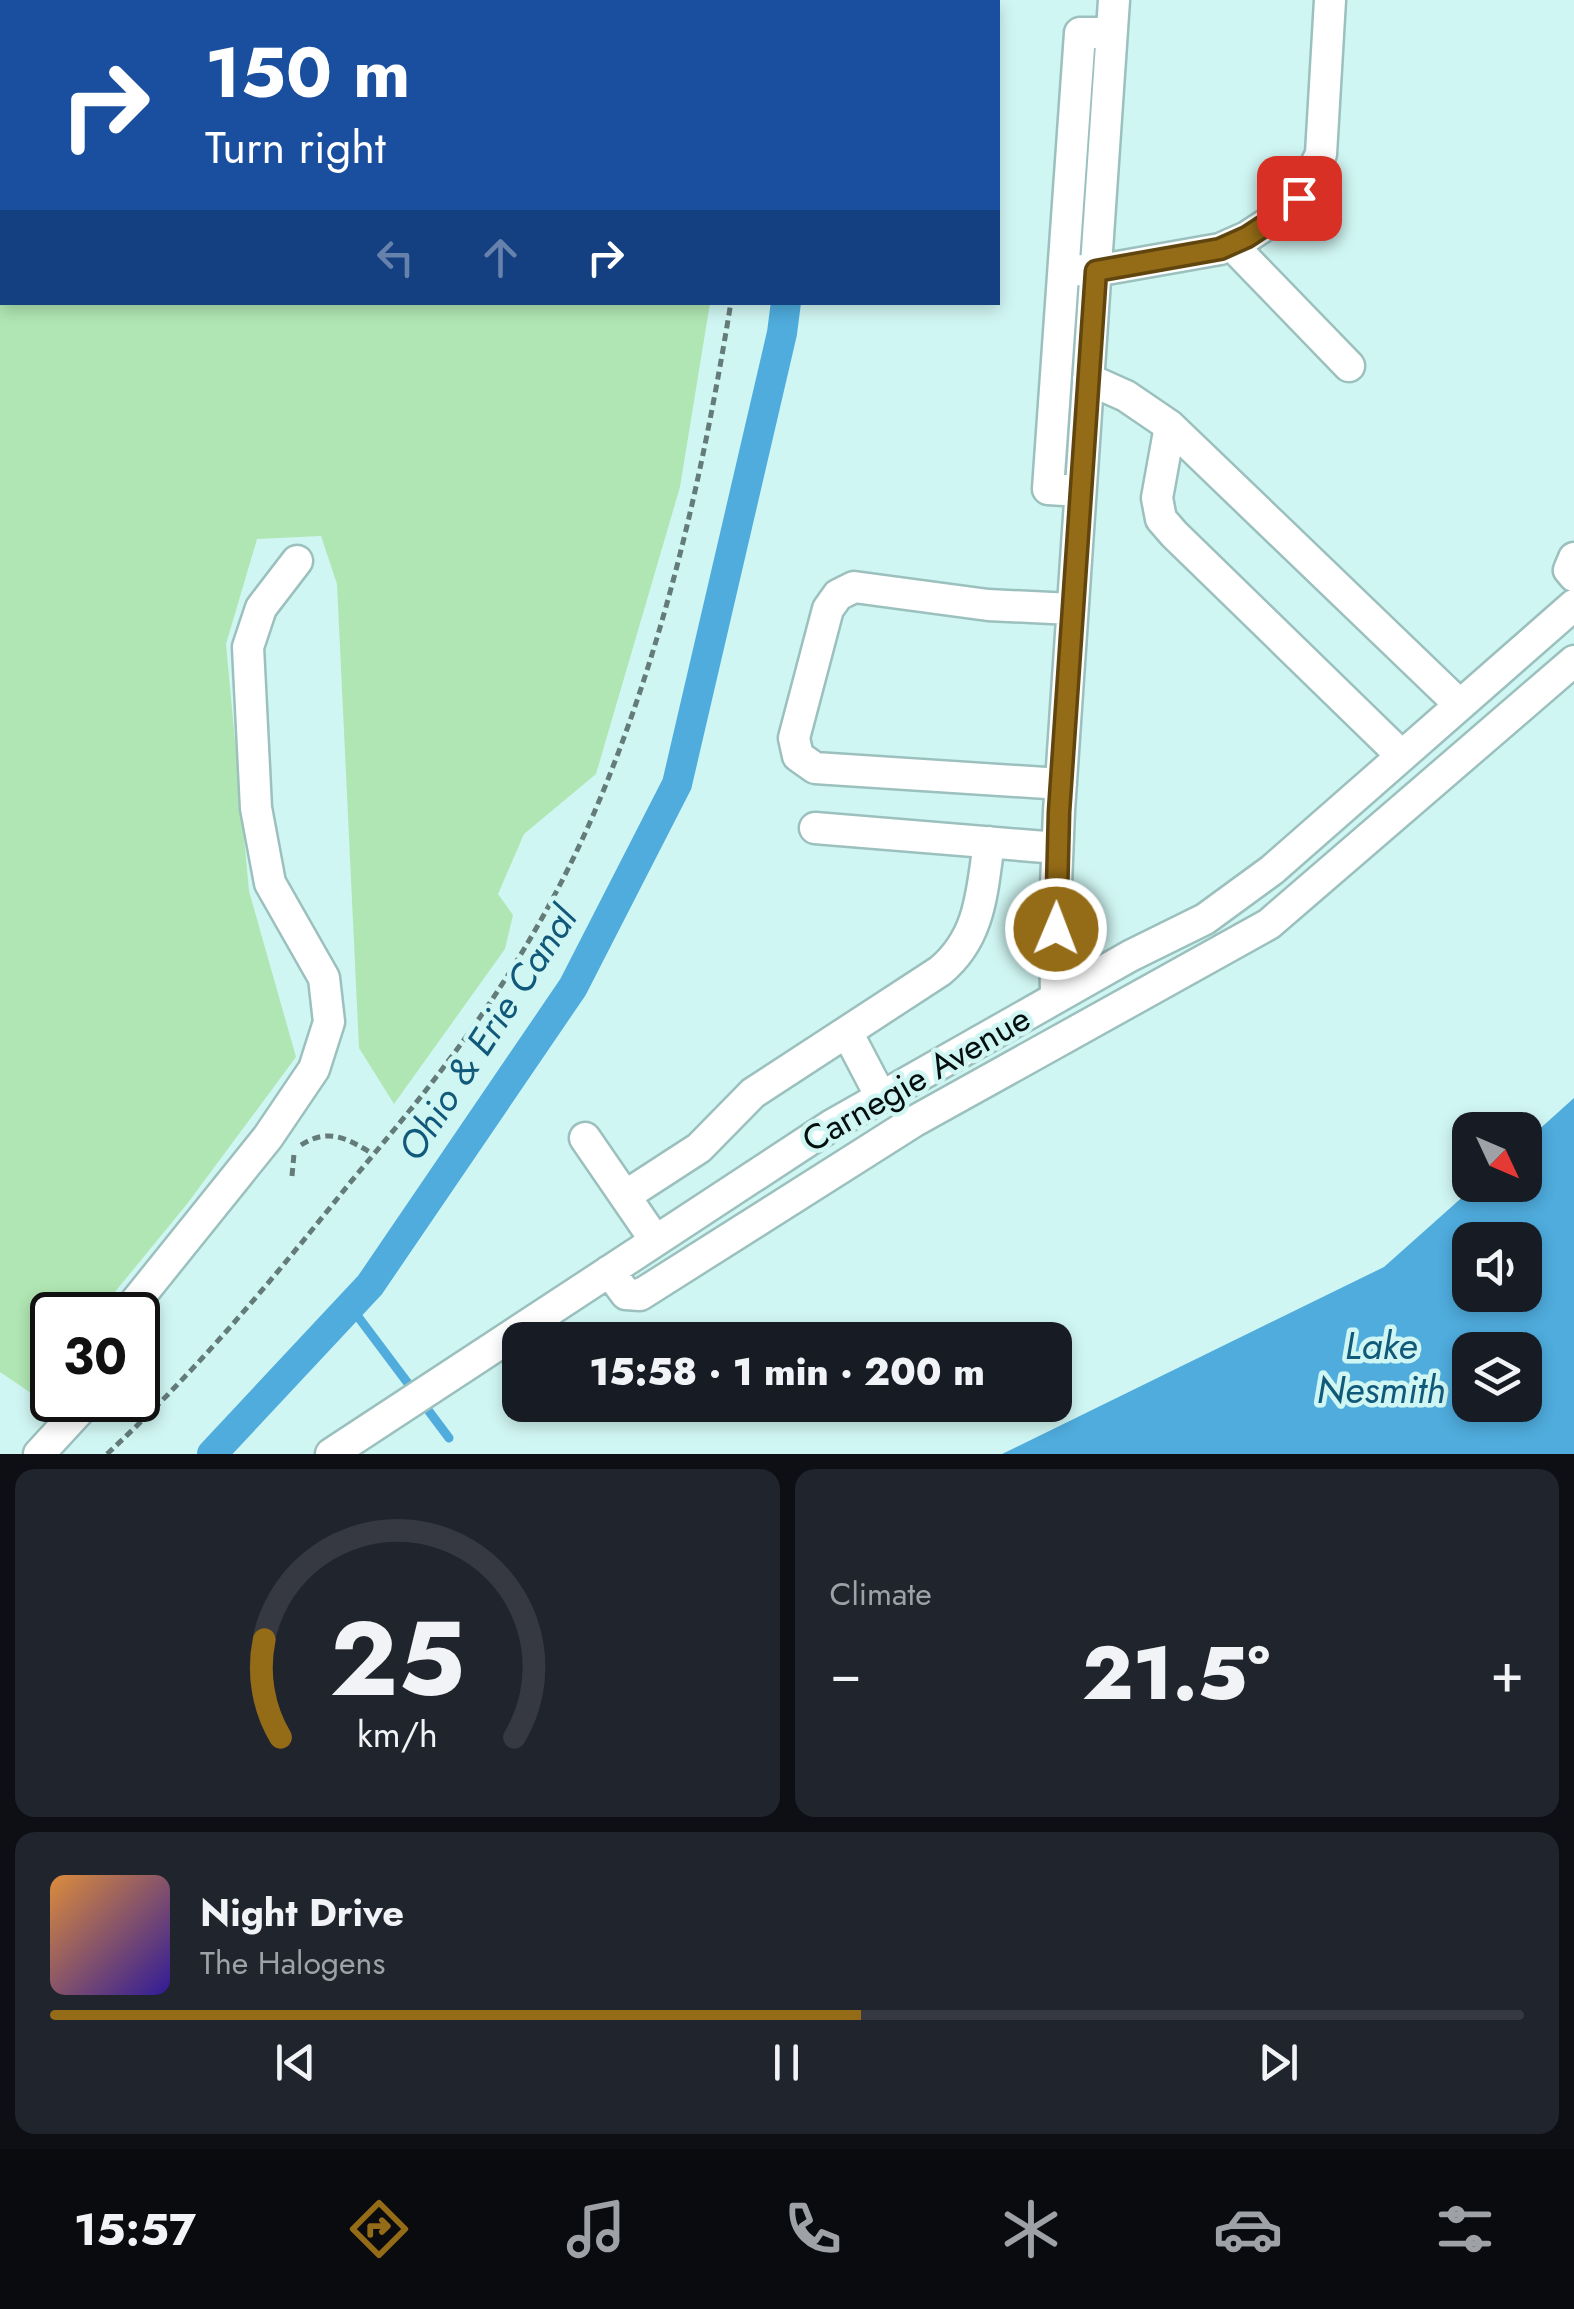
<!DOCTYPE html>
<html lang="en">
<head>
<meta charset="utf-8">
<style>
	:root { --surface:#171b24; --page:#20242c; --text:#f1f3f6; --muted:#9ea1a6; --line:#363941; --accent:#946b16 }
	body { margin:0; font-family:Jost,sans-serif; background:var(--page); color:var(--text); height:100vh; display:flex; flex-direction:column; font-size:38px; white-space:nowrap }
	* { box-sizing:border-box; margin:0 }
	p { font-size:32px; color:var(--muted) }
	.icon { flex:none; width:55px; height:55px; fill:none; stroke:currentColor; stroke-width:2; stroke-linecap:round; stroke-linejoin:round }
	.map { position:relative; height:1454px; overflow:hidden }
	.sheet { display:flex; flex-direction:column; gap:15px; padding:15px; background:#0d0f14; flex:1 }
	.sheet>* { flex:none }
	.top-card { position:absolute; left:0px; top:0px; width:1000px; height:305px; box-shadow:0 5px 15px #0003; background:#1a4fa0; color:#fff; overflow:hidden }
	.needle { width:65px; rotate:134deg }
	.buttons { position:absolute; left:1452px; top:1112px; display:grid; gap:20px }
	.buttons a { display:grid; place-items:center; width:90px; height:90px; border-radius:20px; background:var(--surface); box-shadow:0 5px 15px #0003; font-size:50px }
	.speed { position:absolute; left:30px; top:1292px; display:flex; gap:20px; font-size:50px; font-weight:700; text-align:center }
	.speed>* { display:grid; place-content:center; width:130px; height:130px; border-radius:50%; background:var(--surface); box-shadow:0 5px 15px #0003; line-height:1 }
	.speed .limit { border:5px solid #111; border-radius:15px; background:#fff; color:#111 }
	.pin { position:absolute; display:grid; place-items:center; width:85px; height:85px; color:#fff; margin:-42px; border-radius:20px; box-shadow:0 5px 15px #0006 }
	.me { position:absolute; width:110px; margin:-55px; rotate:1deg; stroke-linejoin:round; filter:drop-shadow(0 0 8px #0008) }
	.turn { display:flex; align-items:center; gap:35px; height:210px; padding:0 40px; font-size:45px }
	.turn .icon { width:130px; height:130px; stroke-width:2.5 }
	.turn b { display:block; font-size:70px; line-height:85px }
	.lanes { display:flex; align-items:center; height:95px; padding:0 40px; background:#0003; justify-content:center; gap:50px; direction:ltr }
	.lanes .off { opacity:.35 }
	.big { font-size:75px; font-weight:800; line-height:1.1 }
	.sheet .card { flex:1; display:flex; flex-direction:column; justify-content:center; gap:15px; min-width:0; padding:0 35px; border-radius:20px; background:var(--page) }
	.sheet .dial { align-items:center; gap:0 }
	.dial svg { height:260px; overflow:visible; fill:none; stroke:var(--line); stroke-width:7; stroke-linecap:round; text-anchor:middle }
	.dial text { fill:var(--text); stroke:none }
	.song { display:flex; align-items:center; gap:30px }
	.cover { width:120px; height:120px; border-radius:15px; background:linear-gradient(135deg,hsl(30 70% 55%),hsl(250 70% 35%)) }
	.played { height:10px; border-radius:5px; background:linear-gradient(90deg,var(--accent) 55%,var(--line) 55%) }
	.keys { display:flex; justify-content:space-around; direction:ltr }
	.heat { display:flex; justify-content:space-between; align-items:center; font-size:55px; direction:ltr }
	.sheet .tiles { flex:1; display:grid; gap:15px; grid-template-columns:1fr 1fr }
	.card:last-child { grid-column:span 2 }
	.trip { position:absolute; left:502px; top:1322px; width:570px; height:100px; border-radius:20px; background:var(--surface); box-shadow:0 5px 15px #0003; font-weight:800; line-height:100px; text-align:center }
	.tabs { display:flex; height:160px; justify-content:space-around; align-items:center; background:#090b0e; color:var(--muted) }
	.tabs .icon { width:70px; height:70px }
	.tabs .on { color:var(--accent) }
	.tabs b { font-size:45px; color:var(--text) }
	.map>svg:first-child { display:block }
	.green { fill:#b0e6b3 }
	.water { fill:#4facdd; fill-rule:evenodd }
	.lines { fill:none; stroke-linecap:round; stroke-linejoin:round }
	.stream { stroke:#4facdd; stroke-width:9 }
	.canal { stroke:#4facdd; stroke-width:30 }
	.minor-casing { stroke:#9bc0bd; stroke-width:35 }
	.path { stroke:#637b79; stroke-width:5; stroke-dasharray:8 5; stroke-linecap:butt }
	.minor { stroke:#fff; stroke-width:30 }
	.route-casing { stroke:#60460e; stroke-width:25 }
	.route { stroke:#946b16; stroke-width:18 }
	.labels { text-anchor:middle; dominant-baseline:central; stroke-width:9; stroke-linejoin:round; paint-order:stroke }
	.street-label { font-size:35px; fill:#030f0e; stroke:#d0f6f3 }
	.water-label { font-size:38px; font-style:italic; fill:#10597a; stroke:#d0f6f3 }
</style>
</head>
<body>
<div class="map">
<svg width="1574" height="1454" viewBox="0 0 1574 1454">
	<rect width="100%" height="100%" fill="#d0f6f3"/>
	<!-- green -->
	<path class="green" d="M53,0H756L755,2H52Z
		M2,32V302L710,303L680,487L596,774L524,834L498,894L513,915L505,949L394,1104L359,1048L337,584L321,536L257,539L226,644L249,891L296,1057L187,1204L96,1315H52V1367L31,1393L0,1372V33Z"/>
	<!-- water -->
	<path class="water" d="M1574,1098V1454H1002L1384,1267L1476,1185H1525V1142ZM1470,1240H1525V1295H1470ZM1470,1350H1525V1405H1470Z"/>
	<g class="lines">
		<!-- stream -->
		<path class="stream" d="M350,1306L449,1438"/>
		<!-- canal -->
		<path class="canal" d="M828,2V0
			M212,1454L370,1285L573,987L677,784L782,333L786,302"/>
		<defs>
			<path id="minor" d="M1231,244L1349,366
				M1078,270L1095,271L1220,249L1247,237L1273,220L1299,199L1321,154L1330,0
				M1088,379L1126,396L1170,426L1460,705
				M1170,426L1157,498L1161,519L1174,534L1402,756
				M1080,491L1048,489L1080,33H1111
				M1574,558L1569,570L1574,576
				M1061,784L815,768L798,756L794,738L828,609L838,595L854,587L988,605L1072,609
				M815,828L1057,848
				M1056,998L1055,910L1059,811L1114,0
				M847,1032L881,1097
				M585,1138L655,1240
				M625,1196L699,1148L753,1093L940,971C981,937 982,891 989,842
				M609,1271L626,1294L640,1295L913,1122L1269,924L1574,661
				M125,1315L268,1137L314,1069L329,1022L324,978L270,883L256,808L248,647L261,608L297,561
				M39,1454L86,1403
				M331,1454L832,1125L1130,956L1205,919L1272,870L1574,605"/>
		</defs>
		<!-- minor casing -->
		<use href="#minor" class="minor-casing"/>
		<!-- path -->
		<path class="path" d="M770,2L771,0
			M301,1145C329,1127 348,1139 373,1154
			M292,1176L294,1154
			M107,1454C196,1372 274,1278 349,1184C383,1143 418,1102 449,1060C508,982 559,896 597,806C665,645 703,474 731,302"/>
		<!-- minor -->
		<use href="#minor" class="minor"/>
	</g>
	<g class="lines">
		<defs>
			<path id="route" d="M1056,929L1059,812L1096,271L1220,249L1247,237L1273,220L1299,198"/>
		</defs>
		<!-- route casing -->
		<use href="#route" class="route-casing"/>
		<!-- route -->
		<use href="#route" class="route"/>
	</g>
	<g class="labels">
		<!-- street labels -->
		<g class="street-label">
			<text transform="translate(916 1079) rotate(-30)">Carnegie Avenue</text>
		</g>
		<!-- water labels -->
		<g class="water-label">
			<text transform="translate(487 1033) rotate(-57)">Ohio &amp; Erie Canal</text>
			<text x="1381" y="1345">Lake<tspan x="1381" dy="44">Nesmith</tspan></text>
		</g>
	</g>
</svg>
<div class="buttons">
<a><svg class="needle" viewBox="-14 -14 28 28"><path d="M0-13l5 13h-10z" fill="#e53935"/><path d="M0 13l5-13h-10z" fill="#9ea1a6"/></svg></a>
<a><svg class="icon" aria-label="sound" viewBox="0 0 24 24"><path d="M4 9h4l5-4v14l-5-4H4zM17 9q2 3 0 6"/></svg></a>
<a><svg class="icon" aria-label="layers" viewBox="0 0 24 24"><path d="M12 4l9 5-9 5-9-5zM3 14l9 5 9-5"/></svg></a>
</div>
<div class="speed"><div class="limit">30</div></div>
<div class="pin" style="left:1299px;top:198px;background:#d93025"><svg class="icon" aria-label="arrive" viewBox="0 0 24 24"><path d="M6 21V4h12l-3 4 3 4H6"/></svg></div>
<svg class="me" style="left:1056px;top:929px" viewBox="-20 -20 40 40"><circle r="17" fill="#946b16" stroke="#fff" stroke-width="3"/><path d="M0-11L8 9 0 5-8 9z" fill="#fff"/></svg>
<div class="trip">15:58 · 1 min · 200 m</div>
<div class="top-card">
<div class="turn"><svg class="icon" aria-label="right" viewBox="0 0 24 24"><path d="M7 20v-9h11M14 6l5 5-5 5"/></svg><div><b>150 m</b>Turn right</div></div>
<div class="lanes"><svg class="icon off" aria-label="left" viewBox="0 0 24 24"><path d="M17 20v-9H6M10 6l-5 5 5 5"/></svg><svg class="icon off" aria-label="ahead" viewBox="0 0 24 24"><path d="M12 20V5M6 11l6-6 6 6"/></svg><svg class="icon" aria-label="right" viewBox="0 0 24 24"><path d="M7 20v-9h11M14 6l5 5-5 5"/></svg></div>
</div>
</div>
<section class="sheet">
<div class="tiles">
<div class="card dial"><svg viewBox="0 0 100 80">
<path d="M14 69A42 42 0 1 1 86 69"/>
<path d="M14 69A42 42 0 0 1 9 39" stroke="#946b16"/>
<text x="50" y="56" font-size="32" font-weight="700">25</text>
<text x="50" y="72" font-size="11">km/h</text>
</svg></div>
<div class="card"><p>Climate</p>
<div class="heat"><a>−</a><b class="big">21.5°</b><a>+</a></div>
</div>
<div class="card">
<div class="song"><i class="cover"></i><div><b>Night Drive</b><p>The Halogens</p></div></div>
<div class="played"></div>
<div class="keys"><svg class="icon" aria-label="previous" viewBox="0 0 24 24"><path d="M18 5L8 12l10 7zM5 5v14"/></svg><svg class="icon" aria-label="pause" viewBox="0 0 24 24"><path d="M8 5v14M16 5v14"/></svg><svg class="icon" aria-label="next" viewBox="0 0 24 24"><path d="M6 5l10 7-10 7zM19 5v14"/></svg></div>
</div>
</div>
</section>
<nav class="tabs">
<b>15:57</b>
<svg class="icon on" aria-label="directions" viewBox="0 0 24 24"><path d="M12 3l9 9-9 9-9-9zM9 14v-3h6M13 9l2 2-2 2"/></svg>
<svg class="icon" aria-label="music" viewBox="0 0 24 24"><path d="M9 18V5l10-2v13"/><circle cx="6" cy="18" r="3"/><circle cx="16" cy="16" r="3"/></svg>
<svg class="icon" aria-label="phone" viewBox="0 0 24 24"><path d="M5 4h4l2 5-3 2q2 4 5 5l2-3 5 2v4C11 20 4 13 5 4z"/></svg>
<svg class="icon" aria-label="climate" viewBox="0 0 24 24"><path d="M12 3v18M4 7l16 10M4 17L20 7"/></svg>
<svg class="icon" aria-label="car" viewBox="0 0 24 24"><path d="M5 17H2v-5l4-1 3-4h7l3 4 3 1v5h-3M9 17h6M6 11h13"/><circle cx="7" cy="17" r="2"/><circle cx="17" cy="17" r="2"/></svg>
<svg class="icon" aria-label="filters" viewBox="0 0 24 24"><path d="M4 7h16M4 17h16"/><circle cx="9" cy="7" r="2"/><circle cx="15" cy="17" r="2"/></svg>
</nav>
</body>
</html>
